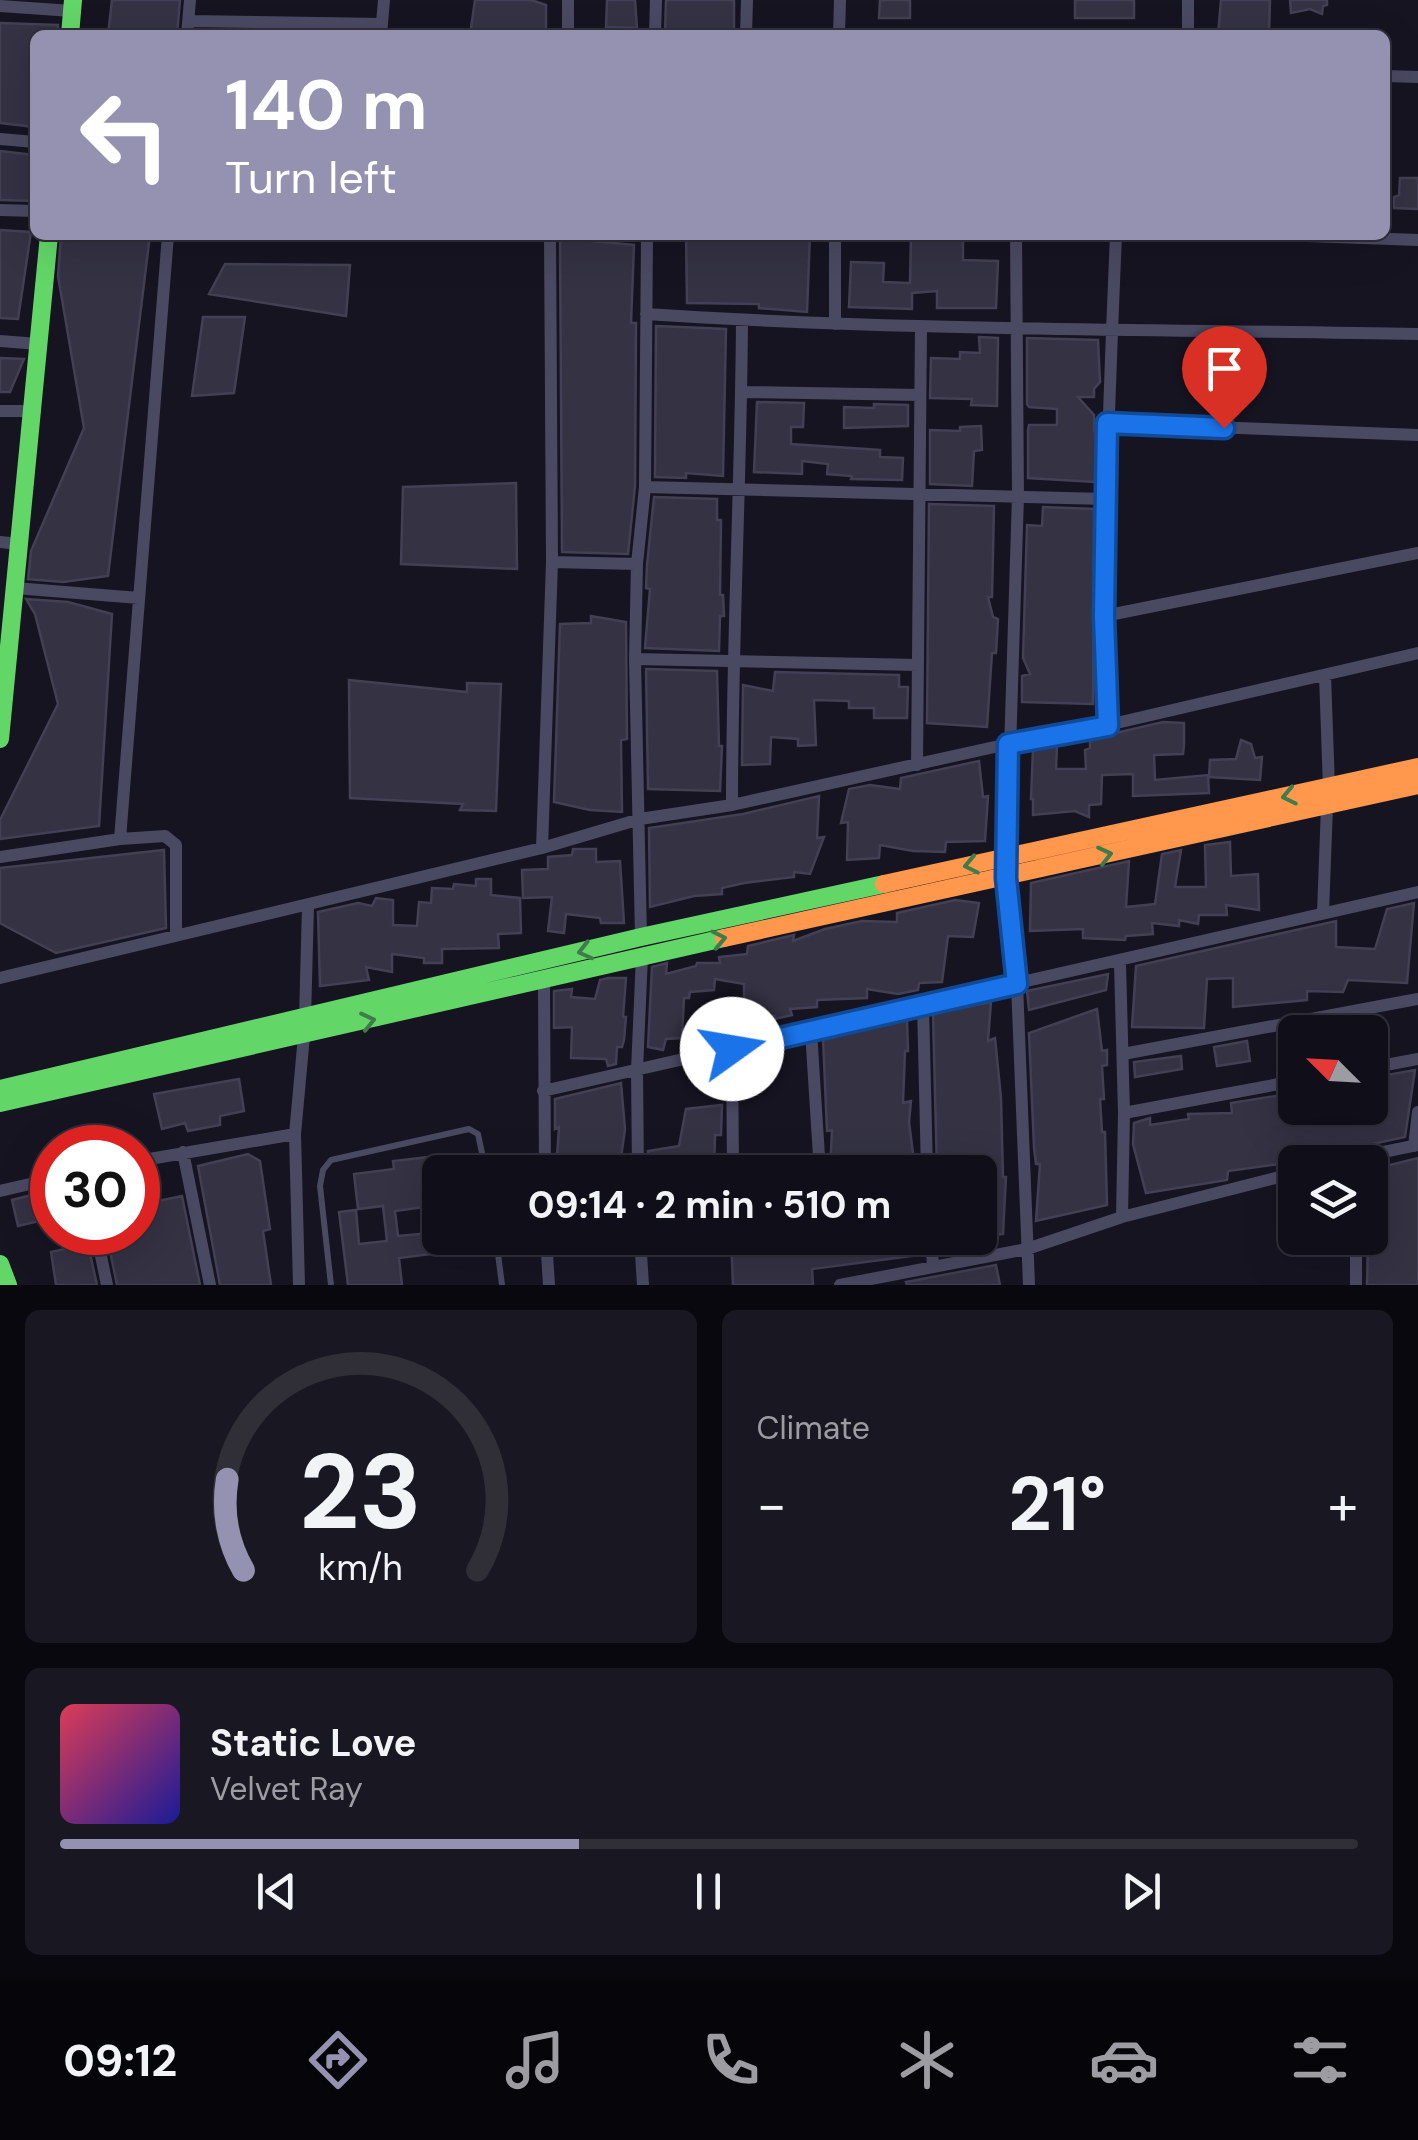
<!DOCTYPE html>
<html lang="en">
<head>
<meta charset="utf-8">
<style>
	:root { --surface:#100f19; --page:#191822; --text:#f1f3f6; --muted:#9c9ca2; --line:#302f38; --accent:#9591b1 }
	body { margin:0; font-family:"DM Sans",sans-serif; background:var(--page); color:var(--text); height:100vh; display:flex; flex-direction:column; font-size:38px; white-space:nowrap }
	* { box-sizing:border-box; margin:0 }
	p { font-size:32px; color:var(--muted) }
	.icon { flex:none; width:55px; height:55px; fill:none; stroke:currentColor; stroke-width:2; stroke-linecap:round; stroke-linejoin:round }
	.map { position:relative; height:1285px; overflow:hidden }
	.side { display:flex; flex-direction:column; gap:25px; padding:25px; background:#09080e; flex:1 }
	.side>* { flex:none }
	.hud { position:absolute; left:30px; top:30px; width:1360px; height:210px; border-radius:15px; box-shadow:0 10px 40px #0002,0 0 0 2px var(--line); background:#9591b1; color:#fff; overflow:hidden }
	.needle { width:65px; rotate:294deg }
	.controls { position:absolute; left:1278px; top:1015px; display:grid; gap:20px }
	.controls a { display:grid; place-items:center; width:110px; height:110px; border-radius:15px; background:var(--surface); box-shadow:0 10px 40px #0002,0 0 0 2px var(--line); font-size:50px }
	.speed { position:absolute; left:30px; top:1125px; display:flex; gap:20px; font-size:50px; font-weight:700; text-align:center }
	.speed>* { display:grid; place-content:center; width:130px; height:130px; border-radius:50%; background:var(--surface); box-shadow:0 10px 40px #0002,0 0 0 2px var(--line); line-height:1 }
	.speed .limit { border:15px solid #d22; background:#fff; color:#111 }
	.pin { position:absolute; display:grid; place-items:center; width:85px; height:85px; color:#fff; margin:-102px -42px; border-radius:50% 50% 50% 0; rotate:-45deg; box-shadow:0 0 10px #0007 }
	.pin .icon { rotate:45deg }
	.me { position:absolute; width:110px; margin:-55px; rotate:77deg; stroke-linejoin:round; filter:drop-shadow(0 0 8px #0008) }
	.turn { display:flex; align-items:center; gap:35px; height:210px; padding:0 30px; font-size:45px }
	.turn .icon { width:130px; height:130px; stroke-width:2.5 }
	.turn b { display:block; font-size:70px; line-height:85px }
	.big { font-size:75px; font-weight:700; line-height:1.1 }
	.side .tile { flex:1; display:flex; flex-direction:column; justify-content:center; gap:15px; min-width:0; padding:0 35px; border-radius:15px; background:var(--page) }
	.side .dial { align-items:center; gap:0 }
	.dial svg { height:260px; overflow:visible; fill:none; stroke:var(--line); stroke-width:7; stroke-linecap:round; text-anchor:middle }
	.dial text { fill:var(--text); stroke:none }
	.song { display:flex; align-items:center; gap:30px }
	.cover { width:120px; height:120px; border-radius:15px; background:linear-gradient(135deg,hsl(350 70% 55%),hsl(240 70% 35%)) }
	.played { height:10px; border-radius:5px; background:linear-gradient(90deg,var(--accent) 40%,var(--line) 40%) }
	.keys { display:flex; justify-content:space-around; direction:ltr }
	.heat { display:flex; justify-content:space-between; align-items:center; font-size:55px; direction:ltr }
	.side .tiles { flex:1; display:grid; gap:25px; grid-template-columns:1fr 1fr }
	.tile:last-child { grid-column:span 2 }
	.trip { position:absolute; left:422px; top:1155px; width:575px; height:100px; border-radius:15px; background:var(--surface); box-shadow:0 10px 40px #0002,0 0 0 2px var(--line); font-weight:700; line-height:100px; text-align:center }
	.dock { display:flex; height:160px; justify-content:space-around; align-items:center; background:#06060a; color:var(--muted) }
	.dock .icon { width:70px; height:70px }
	.dock .current { color:var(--accent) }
	.dock b { font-size:45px; color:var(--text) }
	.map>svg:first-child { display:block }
	.building { fill:#343243; stroke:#433f54; stroke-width:2.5 }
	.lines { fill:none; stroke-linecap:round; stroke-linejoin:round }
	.lane { stroke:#4a4962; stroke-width:6 }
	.street { stroke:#4a4962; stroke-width:12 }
	.fast { stroke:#63d668; stroke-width:18 }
	.slow { stroke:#ff974d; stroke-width:18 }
	.oneway { stroke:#3f7c4a }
	.route-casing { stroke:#114b97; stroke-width:25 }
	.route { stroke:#1a73e8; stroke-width:18 }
</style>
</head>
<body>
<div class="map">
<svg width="1418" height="1285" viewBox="0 0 1418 1285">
	<rect width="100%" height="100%" fill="#161421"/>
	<!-- building -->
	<path class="building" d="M112,0H180L177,35H108Z
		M475,0H531L546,5V35H470Z
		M607,0H635L637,28L606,27Z
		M666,0H734V34H665Z
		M880,0H910V18H879Z
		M1075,0H1134V18H1075Z
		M1221,0H1270L1269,35H1255L1252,32L1218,35Z
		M1290,0H1327V5L1323,6L1322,14L1310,9L1291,13Z
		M0,23L58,25V35H35V127L0,123Z
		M0,151L35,155V201L0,200Z
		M1400,178H1418V209L1394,208V197L1399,195Z
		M0,230L31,232L18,319L0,318Z
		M61,235H150L108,576L63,582L28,579L31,551L84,428L58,276Z
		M686,235H810L807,312L759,308V304L687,303Z
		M911,235H963V260L998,261L996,308H937V291L912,293V309L849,307L851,262L884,263L883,282L910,283Z
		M560,238L634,245L631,323H636L635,486L628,554L562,552Z
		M225,264L350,265L346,316L209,294Z
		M203,317H245L234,393L192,396Z
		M656,326L726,329L723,476L686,473V478L655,477Z
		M979,337L998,338L997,406L971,405L972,399L930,398L931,358L960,359V352L980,353Z
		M1027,338L1098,340L1100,382L1094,389V397H1078L1094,415V431H1098L1095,482L1028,478V430L1029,425H1057V409L1029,407L1027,404Z
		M0,358L24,359L10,392H0Z
		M757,402L804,403L803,427H791V444L880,450V457L903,458L902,480L851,479L852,476L827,474L828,464L802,461V474L754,472Z
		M874,404L908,405V426L844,428V407L874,408Z
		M981,426L982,450L974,451L972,486L930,484V430L960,431V427Z
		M516,483L517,569L401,564L403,487Z
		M654,497L717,499V520H721L720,595H723L724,616H720L719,651L645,648L650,589L646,588L647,565Z
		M929,504L994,506L992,597H988L993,617L998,619L996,653H992L987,727L927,723Z
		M1043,507L1094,509L1093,704L1022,702V676L1030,674L1023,658L1027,525L1042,526Z
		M26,599L68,602L112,614L99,826L0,839V820L58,704L35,614Z
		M591,616L626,622L627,739L621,740L622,812L590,810L554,802L560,624L591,623Z
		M646,669L717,671L719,746H722L720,791L648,789Z
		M775,672L899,675V687H908L907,718H874V708H849V701L814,700L816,745L798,746V739L771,737L770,764L742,765L743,685L773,691Z
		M349,680L467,692V683L501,684L496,811L460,810L463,804L350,798Z
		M1163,722L1184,723V745L1183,754L1154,755L1155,780L1208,775L1209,793L1133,796V774L1102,775L1101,804L1089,805V817L1075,811L1033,815V799H1031L1033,749L1057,745L1056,769H1086L1085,750L1090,748V739Z
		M1241,740L1251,744L1255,758L1262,757L1260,780L1209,777L1210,760L1236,759Z
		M979,761L983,797L988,796L985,841L946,842L945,852L913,851L880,845L879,858L847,860L848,822L841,823L849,789L870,785L900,789L901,778Z
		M819,796L817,838L824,837L810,874L794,872V877L744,883L722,888V894L694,896L650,907L649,828L743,814Z
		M1230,842L1231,876L1258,874L1259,910L1226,905L1227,915H1199L1198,924L1179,920V926L1152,923L1153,934L1126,936L1125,940L1083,938V929L1030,931L1031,883L1129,861L1126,907L1155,904L1162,854L1181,850L1175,887H1206L1205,845Z
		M573,849H596V862L620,861L624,923H601L600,918L566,914L564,933L548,931L552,897L523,898L522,870L548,869V857L572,855Z
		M164,850L166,928L56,953L0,923V868Z
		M476,879H491V895L520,898L521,933L498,934L499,948L442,949V963H424V958L392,954V972L366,967L369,980L320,986L318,912L358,903L372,906L376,898L393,900V925L417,926L419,902L431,903L432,888L453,889L454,884L476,886Z
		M955,900L979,903L973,937L948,936L942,982L919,983L918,990L898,994L867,989V998L817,1000V1007L790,1009L792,1015L775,1019V1016H744V984L715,979L714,990L690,992L689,998H684L682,1038L666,1039L663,1050L648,1047L652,967L667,963L666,974L696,966L697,963H720L719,957L747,954L748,946L794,935L793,941L825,929L862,921L897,922V913Z
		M1414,903L1407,983L1348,980L1343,992L1307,991V1000L1233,1007V978L1207,979L1204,1028L1132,1027L1136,966L1336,921V947L1375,949L1387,909Z
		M1108,974L1106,990L1029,1010L1027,991Z
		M608,978H626L623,1017H626L624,1040L622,1047H617L616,1064L608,1066L606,1059L571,1058L572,1027L554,1028V991L572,989L571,997L595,999L600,980Z
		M991,1002L988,1041L995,1038L1001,1098L1003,1177H1006L1003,1234L980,1237V1172H937L933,1013Z
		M1097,1009L1102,1051L1107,1050V1065L1102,1066L1104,1099H1100L1102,1132H1105L1107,1205L1036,1221L1040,1164H1036L1034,1147L1029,1033Z
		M907,1019L908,1051H905L903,1103L911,1101L909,1122L914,1161L830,1172L832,1130L827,1131L823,1038Z
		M1247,1041L1250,1061L1217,1066L1214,1047Z
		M1181,1056L1182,1069L1135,1077L1134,1062Z
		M1415,1070L1405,1137L1280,1164L1228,1171L1227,1180L1146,1193L1133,1144L1134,1123L1150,1118V1125L1189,1119L1188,1114L1232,1113L1231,1103L1295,1093V1108H1370V1078Z
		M239,1079L244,1111L220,1116V1125L188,1131L185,1123L162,1129L154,1094Z
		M621,1083L625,1129L619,1172H556L559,1127L555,1129V1099Z
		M722,1105L721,1135H715L714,1172H648V1151L679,1146L686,1109Z
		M248,1154L260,1161L270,1229L263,1231L271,1285H220L198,1166Z
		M447,1155L449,1172H440V1205L395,1211L398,1236L440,1232V1238H462L463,1250L399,1258L402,1285H348L339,1212L356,1210L359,1244L387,1241L383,1206L358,1209L354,1174L394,1169L393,1161Z
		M1418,1158V1285H1367L1370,1170Z
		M51,1190L52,1218L18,1226L12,1200Z
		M182,1196L200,1285H117L106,1232H138V1205Z
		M731,1238H913L912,1256L812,1269L813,1285H733Z
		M88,1244L97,1285H56L51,1252Z
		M996,1265L1000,1285H907L906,1282Z"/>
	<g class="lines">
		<!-- lane -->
		<path class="lane" d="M496,1238L502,1285
			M331,1285L320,1186L323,1170L331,1160L469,1129L478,1134L486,1172"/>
		<!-- street -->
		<path class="street" d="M0,6L72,11
			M189,21L382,24
			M187,35L190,0
			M381,35L384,0
			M568,35V0
			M655,35L656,0
			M746,35L747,0
			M839,35L840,0
			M1188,35V0
			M1385,76L1418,77
			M0,139L35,142
			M0,210L35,211
			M1016,235L1018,496L1006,877L1017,984L1029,1285
			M1279,235L1418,240
			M646,314C903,331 1160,329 1418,334
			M835,324V235
			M0,341L39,344
			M742,392L920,395
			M0,411H32
			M1107,423L1418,435
			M645,487L1106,499
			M0,542L19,544
			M552,562L637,564
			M15,588L139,598
			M1104,616L1418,553
			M635,659L918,665
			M1325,675L1329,788
			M1108,725C1102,562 1109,399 1116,235
			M917,765L921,328
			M732,805C732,643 741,482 742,320
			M120,839L168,235
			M542,848L552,562L550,235
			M0,857L120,839L165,836L176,845V935
			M1323,913L1327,806
			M641,937L635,659L637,564L645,487L647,235
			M1120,963L1124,1113L1122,1217
			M0,978L542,848L640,819L732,805L1008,744L1108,725L1418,653
			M544,981L545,1172
			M923,1005L927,1172
			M305,1019L308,906
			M811,1031L820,1172
			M732,1049L733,1172
			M1123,1054L1418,999
			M1370,1068L1418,1059
			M543,1091L1418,892
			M1124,1113L1295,1081
			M1414,1146L1418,1112
			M183,1152L210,1285
			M138,1161L295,1134
			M1335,1162L1418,1145
			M638,1172L637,1070L642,956
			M0,1191L52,1179
			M96,1232L107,1285
			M546,1238L549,1285
			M640,1238L643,1285
			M931,1238L933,1266
			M299,1285L295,1134L304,1036
			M840,1285L1027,1249L1122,1217L1295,1173
			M1356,1285V1238"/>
		<!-- fast -->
		<path class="fast" d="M70,35L73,0
			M0,739L49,235
			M0,1089L641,937L884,884
			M0,1103L724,938
			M0,1264L8,1285"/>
		<!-- slow -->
		<path class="slow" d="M884,884L1418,767
			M724,938L1418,785"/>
	</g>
	<!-- one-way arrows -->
	<defs><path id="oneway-chevron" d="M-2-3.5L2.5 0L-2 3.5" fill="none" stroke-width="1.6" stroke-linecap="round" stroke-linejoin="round" transform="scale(2.5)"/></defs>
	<g class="oneway">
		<use href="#oneway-chevron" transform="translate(1289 796) rotate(168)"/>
		<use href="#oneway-chevron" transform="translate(1105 855) rotate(-13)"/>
		<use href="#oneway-chevron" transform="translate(971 865) rotate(168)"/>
		<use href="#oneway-chevron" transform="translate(719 939) rotate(-12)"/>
		<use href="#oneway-chevron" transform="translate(585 951) rotate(166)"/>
		<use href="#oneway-chevron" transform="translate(368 1021) rotate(-13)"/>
	</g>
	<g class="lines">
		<defs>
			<path id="route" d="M732,1049L1017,984L1006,878L1008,744L1108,726L1104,616L1107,423L1224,428"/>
		</defs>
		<!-- route casing -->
		<use href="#route" class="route-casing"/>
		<!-- route -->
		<use href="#route" class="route"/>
	</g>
</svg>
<div class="controls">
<a><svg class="needle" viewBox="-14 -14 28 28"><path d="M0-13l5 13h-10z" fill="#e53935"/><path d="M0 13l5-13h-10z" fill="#9c9ca2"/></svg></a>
<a><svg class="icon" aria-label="layers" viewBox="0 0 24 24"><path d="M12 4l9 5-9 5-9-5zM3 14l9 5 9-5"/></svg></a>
</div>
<div class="speed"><div class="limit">30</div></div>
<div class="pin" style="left:1224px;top:428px;background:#d93025"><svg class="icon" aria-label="arrive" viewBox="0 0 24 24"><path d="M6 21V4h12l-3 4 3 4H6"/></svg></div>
<svg class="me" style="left:732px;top:1049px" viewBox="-20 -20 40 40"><circle r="19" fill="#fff"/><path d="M0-13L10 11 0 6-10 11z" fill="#1a73e8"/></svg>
<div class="trip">09:14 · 2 min · 510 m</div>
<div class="hud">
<div class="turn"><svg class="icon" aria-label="left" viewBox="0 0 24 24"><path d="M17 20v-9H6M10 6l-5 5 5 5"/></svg><div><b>140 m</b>Turn left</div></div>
</div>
</div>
<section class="side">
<div class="tiles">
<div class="tile dial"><svg viewBox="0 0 100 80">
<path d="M14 69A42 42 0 1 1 86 69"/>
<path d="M14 69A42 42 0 0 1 9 41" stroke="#9591b1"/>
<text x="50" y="56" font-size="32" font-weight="700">23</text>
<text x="50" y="72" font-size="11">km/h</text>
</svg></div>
<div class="tile"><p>Climate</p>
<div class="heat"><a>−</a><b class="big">21°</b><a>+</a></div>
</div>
<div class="tile">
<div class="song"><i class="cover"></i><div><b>Static Love</b><p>Velvet Ray</p></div></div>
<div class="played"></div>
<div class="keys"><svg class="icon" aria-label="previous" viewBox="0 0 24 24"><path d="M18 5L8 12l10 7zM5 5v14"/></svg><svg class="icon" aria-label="pause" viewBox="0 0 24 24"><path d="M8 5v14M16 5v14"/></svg><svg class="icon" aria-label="next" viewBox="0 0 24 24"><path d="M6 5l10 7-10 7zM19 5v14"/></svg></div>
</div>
</div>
</section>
<nav class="dock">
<b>09:12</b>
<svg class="icon current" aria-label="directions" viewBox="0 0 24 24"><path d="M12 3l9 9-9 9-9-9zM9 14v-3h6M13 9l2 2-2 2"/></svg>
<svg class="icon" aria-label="music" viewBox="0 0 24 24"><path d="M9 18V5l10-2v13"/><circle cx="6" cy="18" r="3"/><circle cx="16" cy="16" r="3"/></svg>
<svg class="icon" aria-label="phone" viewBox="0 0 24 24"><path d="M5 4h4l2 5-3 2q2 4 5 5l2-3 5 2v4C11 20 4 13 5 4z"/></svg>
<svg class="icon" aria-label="climate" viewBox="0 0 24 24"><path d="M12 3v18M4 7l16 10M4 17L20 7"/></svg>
<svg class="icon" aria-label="car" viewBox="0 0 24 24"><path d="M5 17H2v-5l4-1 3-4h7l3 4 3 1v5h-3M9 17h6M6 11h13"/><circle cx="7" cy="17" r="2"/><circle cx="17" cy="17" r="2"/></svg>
<svg class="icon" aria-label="filters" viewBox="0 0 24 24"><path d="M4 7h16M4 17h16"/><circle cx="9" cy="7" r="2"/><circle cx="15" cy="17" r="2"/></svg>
</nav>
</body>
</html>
